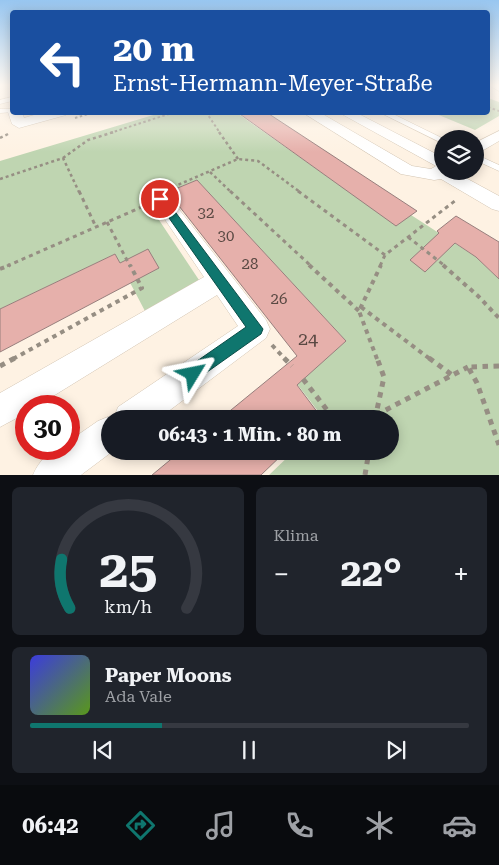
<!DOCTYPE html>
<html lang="de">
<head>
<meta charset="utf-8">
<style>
	:root { --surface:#171b24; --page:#20242c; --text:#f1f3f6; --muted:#9ea1a6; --line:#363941; --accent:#0f766e }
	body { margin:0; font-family:"Roboto Serif",serif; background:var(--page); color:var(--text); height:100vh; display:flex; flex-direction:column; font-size:19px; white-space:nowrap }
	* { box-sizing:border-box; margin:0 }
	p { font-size:16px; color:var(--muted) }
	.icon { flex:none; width:28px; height:28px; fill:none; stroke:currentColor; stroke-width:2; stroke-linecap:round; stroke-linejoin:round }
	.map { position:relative; height:475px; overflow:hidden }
	.details { display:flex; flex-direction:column; gap:12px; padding:12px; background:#0d0f14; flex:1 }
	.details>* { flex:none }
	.top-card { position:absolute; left:10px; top:10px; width:480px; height:105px; border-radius:5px; box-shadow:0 2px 12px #0003; background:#1a4fa0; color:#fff; overflow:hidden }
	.fabs { position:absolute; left:434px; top:130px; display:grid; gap:10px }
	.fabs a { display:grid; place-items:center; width:50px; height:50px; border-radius:50%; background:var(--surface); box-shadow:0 2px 12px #0003; font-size:25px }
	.speed { position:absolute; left:15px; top:395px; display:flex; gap:10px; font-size:25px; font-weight:700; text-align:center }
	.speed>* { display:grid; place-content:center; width:65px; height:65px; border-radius:50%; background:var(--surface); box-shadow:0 2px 12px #0003; line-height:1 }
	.speed .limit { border:8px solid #d22; background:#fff; color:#111 }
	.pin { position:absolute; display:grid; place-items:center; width:42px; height:42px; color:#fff; margin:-21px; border:2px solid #fff; border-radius:50%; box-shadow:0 1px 5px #0007 }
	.me { position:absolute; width:55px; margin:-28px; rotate:55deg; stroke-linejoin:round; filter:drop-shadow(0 0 4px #0008) }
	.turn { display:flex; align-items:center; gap:18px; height:105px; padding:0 20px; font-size:22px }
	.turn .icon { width:65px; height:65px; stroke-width:2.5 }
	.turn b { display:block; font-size:35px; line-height:42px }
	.big { font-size:38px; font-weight:700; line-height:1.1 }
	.details .widget { flex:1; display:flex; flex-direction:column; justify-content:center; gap:8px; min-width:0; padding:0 18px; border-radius:8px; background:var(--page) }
	.details .dial { align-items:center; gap:0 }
	.dial svg { height:130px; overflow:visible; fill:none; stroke:var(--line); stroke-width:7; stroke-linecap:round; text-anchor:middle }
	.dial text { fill:var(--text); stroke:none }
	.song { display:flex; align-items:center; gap:15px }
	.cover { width:60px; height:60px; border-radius:8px; background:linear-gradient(135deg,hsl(240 70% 55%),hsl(90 70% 35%)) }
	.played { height:5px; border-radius:2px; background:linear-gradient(90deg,var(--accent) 30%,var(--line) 30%) }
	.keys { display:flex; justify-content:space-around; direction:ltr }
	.heat { display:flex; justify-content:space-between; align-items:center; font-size:28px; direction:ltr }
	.details .tiles { flex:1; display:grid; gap:12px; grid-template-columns:1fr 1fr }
	.widget:last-child { grid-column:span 2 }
	.trip { position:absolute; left:101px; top:410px; width:298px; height:50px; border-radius:25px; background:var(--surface); box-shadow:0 2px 12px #0003; font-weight:700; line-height:50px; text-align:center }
	.tabs { display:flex; height:80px; justify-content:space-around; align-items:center; background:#090b0e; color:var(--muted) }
	.tabs .icon { width:35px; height:35px }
	.tabs .on { color:var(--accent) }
	.tabs b { font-size:22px; color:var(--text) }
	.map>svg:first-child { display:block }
	.green { fill:#bfd5b1 }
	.building { fill:#e6b0ab; stroke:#977f7d }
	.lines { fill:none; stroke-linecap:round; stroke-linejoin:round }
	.lane-casing { stroke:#d3c5b3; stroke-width:1 }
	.street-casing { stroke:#d3c5b3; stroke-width:1 }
	.path-far4 { stroke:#968e83; stroke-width:2; stroke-dasharray:2.5 2.5; stroke-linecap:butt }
	.path-far3 { stroke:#968e83; stroke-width:2.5; stroke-dasharray:3 3; stroke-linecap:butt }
	.path-far2 { stroke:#968e83; stroke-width:3; stroke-dasharray:4 4; stroke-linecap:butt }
	.path-far1 { stroke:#968e83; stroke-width:4; stroke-dasharray:4.5 4.5; stroke-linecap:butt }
	.path { stroke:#968e83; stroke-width:5; stroke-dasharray:5.5 5.5; stroke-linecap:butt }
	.lane { fill:#fff; fill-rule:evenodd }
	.street { fill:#fff; fill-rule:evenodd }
	.route { fill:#0f766e; stroke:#0a4d48 }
	.labels { text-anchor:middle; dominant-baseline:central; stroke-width:4; stroke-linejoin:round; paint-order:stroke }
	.number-label { font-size:15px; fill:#5a4943 }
	.near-number-label { font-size:18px; fill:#5a4943 }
</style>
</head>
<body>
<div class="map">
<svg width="499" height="475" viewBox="0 0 499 475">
	<rect width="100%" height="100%" fill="#fef2e3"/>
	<!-- green -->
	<path class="green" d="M488,98L499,102V116L475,130L434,113L488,112Z
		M160,113H237L396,225L411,215L476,257L499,279V475H269L294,451H390V419H324L297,384L346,341L197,180L147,202L199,280L146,313L115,254L0,309V161Z"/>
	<!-- building -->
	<path class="building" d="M237,112H266L417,211L396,226Z
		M197,180L346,341L297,385L321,417L319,419H220L297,356L168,192Z
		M456,216L499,242V279L476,257L455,243L425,272L410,260L439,233L437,231Z
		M148,249L159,268L0,352V309L115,254L120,263Z
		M181,451H286L261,475H152Z"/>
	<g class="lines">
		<defs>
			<path id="lane" d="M12,97V101L0,104V100Z
				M0,109H12V112H14L0,113Z
				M379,112H389L444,139L442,143Z
				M475,154L499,165V171L475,160Z"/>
			<path id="street" d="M489,85H499V91Z
				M10,109H12V112H22L24,118L44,112H67L66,115L19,128L12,124L8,112Z
				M302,112H319L412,166L431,169L436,166L338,112H355L442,157V171H453L499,196V211L492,209L441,179L434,180L401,174Z
				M499,131V141L475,155V143Z
				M160,193L167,194L266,320L270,329L266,338L158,419H110V451H113L81,475H33C40,459 50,449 69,449V441L98,421L110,416L114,418L118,407L238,326L217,295L37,406H26V413L0,427V393L204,277L151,199L153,194Z"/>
		</defs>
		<!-- lane casing -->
		<use href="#lane" class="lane-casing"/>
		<!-- street casing -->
		<use href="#street" class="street-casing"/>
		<!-- path-far4 -->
		<path class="path-far4" d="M488,107L499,111
			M206,112L220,133
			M75,118L95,112
			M110,133L175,112"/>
		<!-- path-far3 -->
		<path class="path-far3" d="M219,132L238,159
			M0,138L8,134
			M63,158L88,140L114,132
			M210,172L231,192
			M0,179L63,158L79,192
			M173,187L238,159L258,161L300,192"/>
		<!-- path-far2 -->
		<path class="path-far2" d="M79,191L96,227
			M230,191L311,266
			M298,191L385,255L456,200
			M107,222L130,266
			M408,237L445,266
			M7,266L144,206
			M380,266L385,255"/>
		<!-- path-far1 -->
		<path class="path-far1" d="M309,265L359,311
			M443,265L478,296L499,318
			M0,269L10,265
			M361,307L430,359
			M272,345L285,359
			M13,359L142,288L130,265
			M377,359L359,311L381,265"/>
		<!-- path -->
		<path class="path" d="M284,358L292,366
			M429,358L452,375
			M0,366L15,358
			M499,366L468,367L477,383L499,445
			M303,379L334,419
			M376,415L468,367
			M375,419L384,377L377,358
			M365,475L369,451"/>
		<!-- lane -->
		<use href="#lane" class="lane"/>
		<!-- street -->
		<use href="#street" class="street"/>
	</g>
	<!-- sky -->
	<linearGradient id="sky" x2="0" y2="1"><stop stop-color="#98c6f0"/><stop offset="0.56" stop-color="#fff9f2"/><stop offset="1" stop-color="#fff9f2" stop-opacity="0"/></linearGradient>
	<rect width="499" height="152" fill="url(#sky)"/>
	<!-- route -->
	<path class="route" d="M160,196L164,197L263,329L261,334L193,382L187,380L185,374L187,368L246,327L157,201L155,199Z"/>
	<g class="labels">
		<!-- number labels -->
		<g class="number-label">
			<text x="206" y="213">32</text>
			<text x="226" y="236">30</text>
			<text x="250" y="264">28</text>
			<text x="279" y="299">26</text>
		</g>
		<!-- near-number labels -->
		<g class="near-number-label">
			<text x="308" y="338">24</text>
		</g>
	</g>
</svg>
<div class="fabs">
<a><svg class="icon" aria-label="layers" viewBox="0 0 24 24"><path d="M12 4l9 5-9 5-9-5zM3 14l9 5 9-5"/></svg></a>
</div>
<div class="speed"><div class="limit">30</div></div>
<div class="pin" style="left:160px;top:199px;background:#d93025"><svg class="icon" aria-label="arrive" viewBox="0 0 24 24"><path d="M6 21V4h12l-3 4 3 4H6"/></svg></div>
<svg class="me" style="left:193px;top:374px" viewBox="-20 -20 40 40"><path d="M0-17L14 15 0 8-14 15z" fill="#0f766e" stroke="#fff" stroke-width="4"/></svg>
<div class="trip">06:43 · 1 Min. · 80 m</div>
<div class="top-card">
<div class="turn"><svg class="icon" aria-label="left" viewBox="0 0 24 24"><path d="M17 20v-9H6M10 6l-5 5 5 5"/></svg><div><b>20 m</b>Ernst-Hermann-Meyer-Straße</div></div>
</div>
</div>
<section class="details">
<div class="tiles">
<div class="widget dial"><svg viewBox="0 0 100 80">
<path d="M14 69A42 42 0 1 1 86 69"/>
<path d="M14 69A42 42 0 0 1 9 39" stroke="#0f766e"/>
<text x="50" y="56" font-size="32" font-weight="700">25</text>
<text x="50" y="72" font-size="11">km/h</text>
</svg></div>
<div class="widget"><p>Klima</p>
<div class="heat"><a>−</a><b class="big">22°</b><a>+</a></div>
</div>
<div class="widget">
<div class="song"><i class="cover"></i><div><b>Paper Moons</b><p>Ada Vale</p></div></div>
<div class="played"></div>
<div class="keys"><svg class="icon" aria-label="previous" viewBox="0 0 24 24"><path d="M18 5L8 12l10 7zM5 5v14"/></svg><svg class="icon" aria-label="pause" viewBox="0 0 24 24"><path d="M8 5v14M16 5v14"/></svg><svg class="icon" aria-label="next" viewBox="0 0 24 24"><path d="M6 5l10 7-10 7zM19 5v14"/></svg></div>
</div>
</div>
</section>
<nav class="tabs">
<b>06:42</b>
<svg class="icon on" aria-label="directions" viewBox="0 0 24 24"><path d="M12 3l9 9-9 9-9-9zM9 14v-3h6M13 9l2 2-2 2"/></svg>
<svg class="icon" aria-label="music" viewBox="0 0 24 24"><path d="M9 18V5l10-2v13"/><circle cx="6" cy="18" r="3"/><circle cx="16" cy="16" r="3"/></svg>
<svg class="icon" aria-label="phone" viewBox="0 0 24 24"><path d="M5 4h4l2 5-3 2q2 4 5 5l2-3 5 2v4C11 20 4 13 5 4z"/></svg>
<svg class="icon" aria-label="climate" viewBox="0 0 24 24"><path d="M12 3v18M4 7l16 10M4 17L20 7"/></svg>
<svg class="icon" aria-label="car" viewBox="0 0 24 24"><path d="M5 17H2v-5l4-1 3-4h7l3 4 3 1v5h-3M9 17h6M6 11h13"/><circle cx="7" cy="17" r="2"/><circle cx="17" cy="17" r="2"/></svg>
</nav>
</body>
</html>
